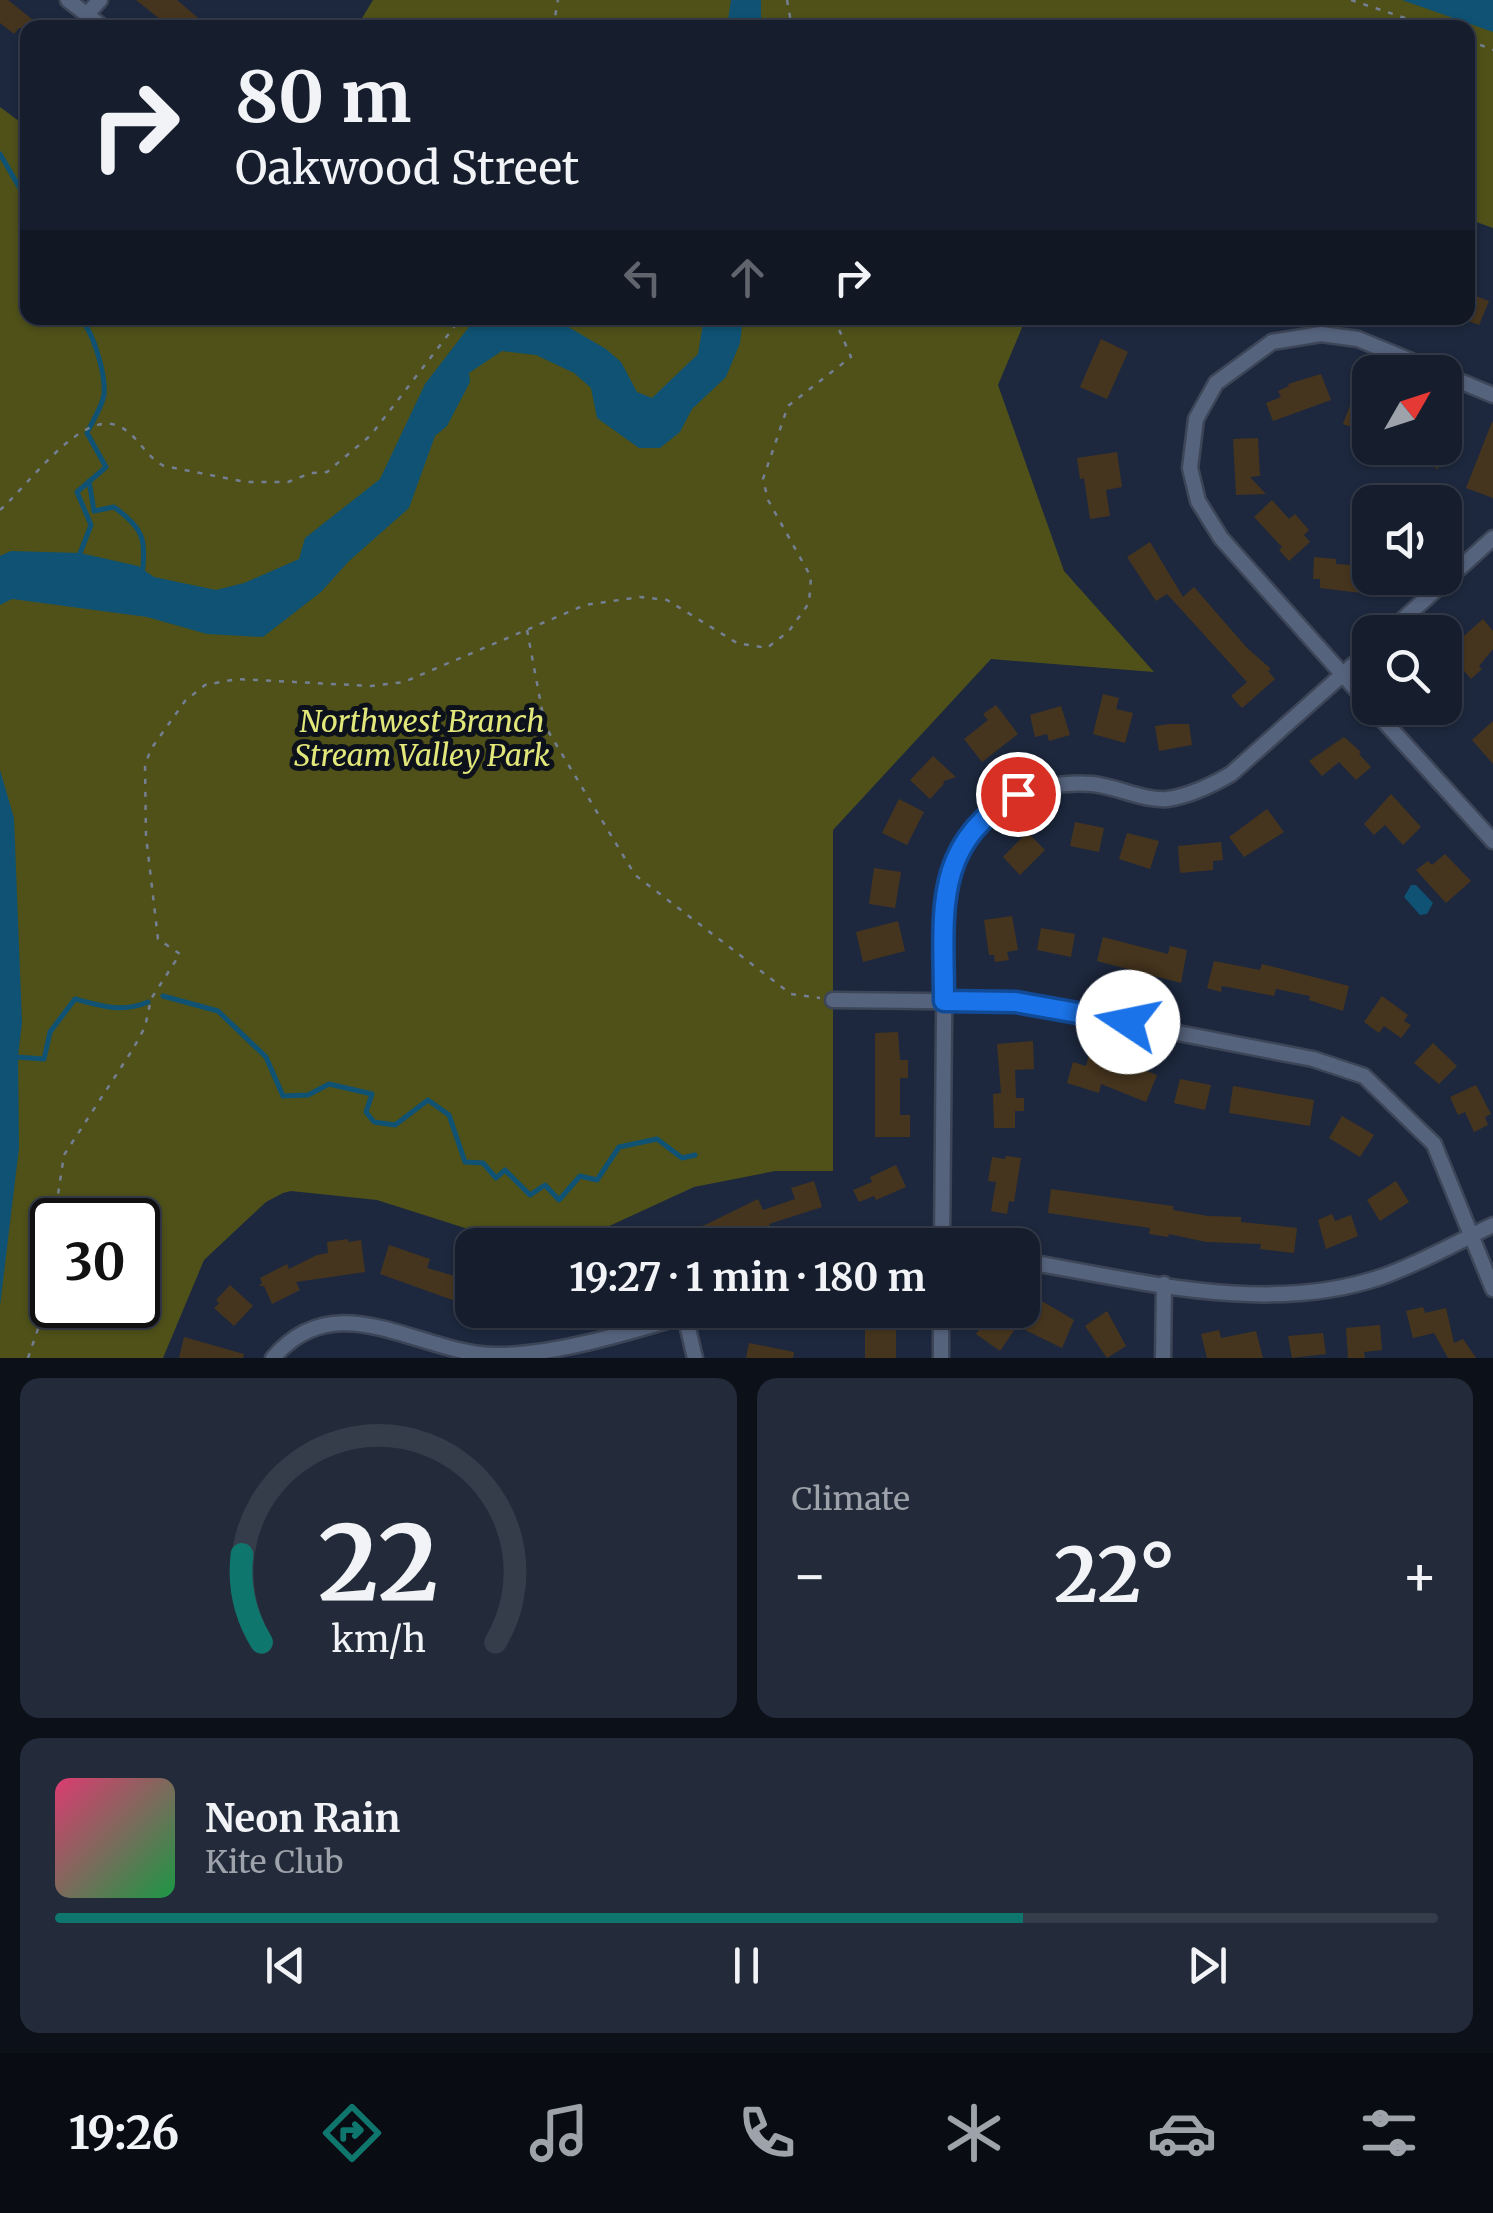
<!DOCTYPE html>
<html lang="en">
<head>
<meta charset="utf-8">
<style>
	:root { --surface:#161e2e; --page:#232b3a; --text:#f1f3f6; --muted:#9ea2aa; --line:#353c4a; --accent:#0f766e }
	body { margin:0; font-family:Merriweather,serif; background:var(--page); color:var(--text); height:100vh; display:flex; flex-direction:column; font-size:38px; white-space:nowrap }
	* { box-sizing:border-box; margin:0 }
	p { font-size:32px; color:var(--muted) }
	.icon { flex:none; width:55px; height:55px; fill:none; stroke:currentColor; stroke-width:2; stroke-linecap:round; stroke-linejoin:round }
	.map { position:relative; height:1358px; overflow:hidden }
	.sheet { display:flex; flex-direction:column; gap:20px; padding:20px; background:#0c1019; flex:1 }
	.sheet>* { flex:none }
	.banner { position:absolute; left:20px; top:20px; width:1455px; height:305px; border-radius:20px; box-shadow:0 2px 8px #0004,0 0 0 2px var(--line); background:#161e2e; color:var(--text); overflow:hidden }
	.needle { width:65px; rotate:51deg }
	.fabs { position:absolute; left:1352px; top:355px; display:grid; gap:20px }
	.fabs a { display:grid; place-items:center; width:110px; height:110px; border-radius:20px; background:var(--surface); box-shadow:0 2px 8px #0004,0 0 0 2px var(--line); font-size:50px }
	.speed { position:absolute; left:30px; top:1198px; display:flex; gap:20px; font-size:50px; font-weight:700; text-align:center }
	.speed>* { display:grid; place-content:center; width:130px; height:130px; border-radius:50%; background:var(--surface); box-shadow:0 2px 8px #0004,0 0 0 2px var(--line); line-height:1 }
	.speed .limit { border:5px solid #111; border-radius:15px; background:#fff; color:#111 }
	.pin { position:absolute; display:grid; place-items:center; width:85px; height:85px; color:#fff; margin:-42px; border:5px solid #fff; border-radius:50%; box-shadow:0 2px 10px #0007 }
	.me { position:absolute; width:110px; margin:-55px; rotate:281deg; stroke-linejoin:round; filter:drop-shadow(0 0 8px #0008) }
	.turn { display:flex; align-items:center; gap:35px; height:210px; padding:0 50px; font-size:45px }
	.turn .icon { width:130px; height:130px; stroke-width:2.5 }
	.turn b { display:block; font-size:70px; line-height:85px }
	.lanes { display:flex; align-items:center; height:95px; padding:0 50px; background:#0003; justify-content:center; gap:50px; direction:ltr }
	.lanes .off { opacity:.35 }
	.big { font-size:75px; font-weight:700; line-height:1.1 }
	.sheet .tile { flex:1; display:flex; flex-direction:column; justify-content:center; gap:15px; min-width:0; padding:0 35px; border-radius:20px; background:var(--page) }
	.sheet .dial { align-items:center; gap:0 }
	.dial svg { height:260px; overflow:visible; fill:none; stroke:var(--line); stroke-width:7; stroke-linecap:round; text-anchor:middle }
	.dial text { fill:var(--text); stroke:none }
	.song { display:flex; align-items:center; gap:30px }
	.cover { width:120px; height:120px; border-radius:15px; background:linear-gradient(135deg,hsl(340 70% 55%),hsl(140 70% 35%)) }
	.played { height:10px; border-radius:5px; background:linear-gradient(90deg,var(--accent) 70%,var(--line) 70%) }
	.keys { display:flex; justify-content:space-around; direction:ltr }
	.heat { display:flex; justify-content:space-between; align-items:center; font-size:55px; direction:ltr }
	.sheet .tiles { flex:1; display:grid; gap:20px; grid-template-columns:1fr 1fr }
	.tile:last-child { grid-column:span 2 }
	.trip { position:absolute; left:455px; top:1228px; width:585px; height:100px; border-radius:20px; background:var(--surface); box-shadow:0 2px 8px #0004,0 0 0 2px var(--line); font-weight:700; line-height:100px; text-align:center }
	.dock { display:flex; height:160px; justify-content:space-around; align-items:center; background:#090c12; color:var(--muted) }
	.dock .icon { width:70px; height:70px }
	.dock .on { color:var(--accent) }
	.dock b { font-size:45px; color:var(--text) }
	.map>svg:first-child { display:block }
	.green { fill:#4f5119; fill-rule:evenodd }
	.water { fill:#0f5273 }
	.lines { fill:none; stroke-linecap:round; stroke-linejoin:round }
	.stream { stroke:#0f5273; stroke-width:5 }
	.building { fill:#46351e }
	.street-casing { stroke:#3d4658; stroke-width:19 }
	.path { stroke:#757f92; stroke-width:2.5; stroke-dasharray:5 8; stroke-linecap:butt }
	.street { stroke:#56637c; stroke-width:14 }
	.route-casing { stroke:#114b97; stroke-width:25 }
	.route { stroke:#1a73e8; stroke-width:18 }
	.labels { text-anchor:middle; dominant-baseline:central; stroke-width:10; stroke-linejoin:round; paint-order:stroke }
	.park-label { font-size:30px; font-style:italic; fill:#e2e77a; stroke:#0c111b }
</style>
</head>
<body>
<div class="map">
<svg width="1493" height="1358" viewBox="0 0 1493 1358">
	<rect width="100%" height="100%" fill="#1d283e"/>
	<!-- green -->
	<path class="green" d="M373,0H1493V228L1468,219V28H356Z
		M0,107L27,127L28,318H1026L998,385L1064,571L1154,672L991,659L833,830V1171H775L694,1187L568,1245C550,1245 534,1237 516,1235C508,1235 499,1237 490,1236L377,1200L291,1191L283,1193L266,1202L204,1260L163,1358H0ZM52,1220H138V1305H52Z"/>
	<!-- water -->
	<path class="water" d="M731,0H761V27H727Z
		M1402,0H1493V32Z
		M481,318H553L606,349L621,362L637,392L652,398L698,354L704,318H743L740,343L726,377L692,409L680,432L660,448H639L597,418L591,388L574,373L536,355L502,351L469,373L470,382L447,426L435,436L409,508L349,561L321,592L263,637L207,634L147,617L12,599L0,605V556L11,551L80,553L138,566L154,577L216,590L244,583L299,559L305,538L380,479L425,384L472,323Z
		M0,770L14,818L22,1023L18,1056L19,1148L0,1306Z
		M1411,885H1416L1433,903L1427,914L1420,915L1404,897Z"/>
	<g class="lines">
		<!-- stream -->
		<path class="stream" d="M0,154L28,202
			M79,318C93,329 106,375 104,395C102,407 92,422 87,433L106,467L77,492L91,525L79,556
			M89,481L94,511L114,507C143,528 147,539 142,575
			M163,996L218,1011L266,1057L283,1096L308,1095L329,1084L372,1094L366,1112L374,1122L395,1125L428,1100L449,1115L465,1162L483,1163L496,1178L505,1170L530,1195L545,1185L559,1200L580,1176L597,1180L619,1147L657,1139L682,1158L695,1155
			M16,1057L44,1059L50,1032L75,999C101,1006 122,1013 148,1002"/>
	</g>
	<!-- building -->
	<path class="building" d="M0,0H8L43,28H19L14,34L0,23Z
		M136,0H177L210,28H171Z
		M1468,293L1489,301L1479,325L1468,321Z
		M1101,339L1128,352L1107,399L1080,387Z
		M1321,374L1331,400L1273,421L1266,403L1281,397L1278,391L1289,386L1288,384Z
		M1352,400L1370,406V434L1343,424Z
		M1492,422H1493V498L1466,488Z
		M1258,438L1260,476L1250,477L1266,494L1236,495L1233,439Z
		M1386,448H1447L1438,469Z
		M1117,452L1122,487L1106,490L1110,516L1090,519L1084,478L1080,479L1077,458Z
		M1272,500L1289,519L1295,514L1309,530L1304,535L1310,542L1289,561L1279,550L1282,547L1254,517Z
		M1150,542L1183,597L1194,587L1247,648L1271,669L1268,671L1275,679L1242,708L1231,696L1247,682L1167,594L1156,601L1127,557Z
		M1314,557L1336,559V564L1370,566V578H1379L1378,595L1320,588V579H1313Z
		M1483,619L1493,631V649L1479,666L1482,669L1471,679L1447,651Z
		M1103,694L1119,698L1116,709L1133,713L1125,743L1093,734Z
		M996,705L1018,734L982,762L964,739L988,720L983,714Z
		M1061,706L1070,735L1049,741L1047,734L1035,737L1030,715Z
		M1493,721V764L1472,740Z
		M1170,724H1189L1192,745L1159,751L1155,726Z
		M1344,737L1361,752L1359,754L1371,767L1356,780L1339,762L1322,776L1309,761Z
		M933,756L956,777L944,781L943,785L930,799L910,780Z
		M1391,794L1421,827L1403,845L1385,825L1374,835L1364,824Z
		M899,799L924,812L907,845L882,833Z
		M1267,809L1284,832L1244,857L1229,837Z
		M1075,822L1104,828L1099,852L1070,846Z
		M1027,832L1045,850L1020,875L1003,857Z
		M1127,833L1159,841L1150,869L1119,859Z
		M1221,842L1223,860L1213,861V870L1180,873L1178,846Z
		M1445,854L1471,881L1446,903L1416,870L1428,861L1432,865Z
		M874,868L901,872L895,908L869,904Z
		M1012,916L1018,950L1007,952L1009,960L995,962L994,955H989L984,920Z
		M898,921L905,951L863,962L856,932Z
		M1041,928L1075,934L1071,957L1037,950Z
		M1103,937L1168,954L1170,946L1187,950L1181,983L1097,961Z
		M1214,961L1260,970L1262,964L1349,986L1343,1011L1309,1000L1310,996L1276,989L1274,996L1222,986L1221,992L1207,988Z
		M1382,996L1408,1015L1404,1021L1411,1025L1401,1038L1384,1026L1379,1033L1364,1022Z
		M898,1032L900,1060H908V1078H900V1115H910V1137H875V1033Z
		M1033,1041L1034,1069L1015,1070L1016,1098H1024V1111H1015V1128H994L993,1094L1001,1093L997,1044Z
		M1433,1043L1457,1066L1439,1084L1414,1063Z
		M1089,1055L1126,1066L1127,1063L1157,1075L1146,1102L1101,1084L1099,1093L1067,1083L1073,1062L1086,1066Z
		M1180,1079L1211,1085L1205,1110L1174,1103Z
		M1476,1085L1491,1114L1485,1117L1488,1125L1474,1132L1465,1112L1458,1115L1450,1097Z
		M1233,1086L1314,1100L1310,1126L1229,1113Z
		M1342,1116L1374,1135L1360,1157L1329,1138Z
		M1006,1156L1021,1158L1014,1202L1009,1201L1007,1214L991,1211L996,1182L988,1181L992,1157L1005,1159Z
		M896,1165L906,1187L876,1200L874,1196L859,1202L853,1190L872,1182L870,1177Z
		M814,1181L822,1207L769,1224L770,1226L734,1245H653L707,1224L758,1199L763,1210L795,1199L791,1188Z
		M1396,1181L1409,1202L1380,1221L1367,1200Z
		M1051,1189L1173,1206V1210L1208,1216L1241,1217V1222L1297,1228L1294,1253L1260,1249L1261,1244L1206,1242L1169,1234L1168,1237L1149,1234L1150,1228L1048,1213Z
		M1332,1214L1335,1221L1351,1215L1358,1236L1326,1249L1318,1220Z
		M348,1239V1242L361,1240L365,1272L296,1282L300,1290L272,1304L264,1286H259L262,1283L260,1278L287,1264L289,1269L317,1255L328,1253L327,1242Z
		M389,1245L430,1259L427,1268L472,1281V1307L380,1274Z
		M230,1285L253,1306L234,1326L214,1308L219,1303L216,1300Z
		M1040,1300L1074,1320L1062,1348L1017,1326L1000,1351L976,1334L994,1310H1036Z
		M1423,1307L1425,1313L1446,1308L1454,1343L1463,1339L1476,1358H1448L1434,1333L1413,1338L1406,1311Z
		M783,1310H830L792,1329Z
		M865,1310H896V1358H865Z
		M1107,1311L1126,1346L1107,1358L1085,1326Z
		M1380,1325L1382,1350L1364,1352L1365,1358H1348L1346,1328Z
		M1219,1330L1221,1338L1256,1331L1263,1358H1207L1201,1334Z
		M1323,1333L1326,1354L1292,1358L1288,1336Z
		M184,1337L244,1354L243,1358H179Z
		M749,1343L794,1352L793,1358H746Z"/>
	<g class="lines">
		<defs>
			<path id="street" d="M68,0L104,28
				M87,14L100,0
				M1445,375L1493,395
				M1389,632L1493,538
				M1370,705L1221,538L1198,501L1190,468L1196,419L1216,383L1272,342L1321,334L1358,339L1438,372
				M1372,708L1493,841
				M833,1000L1016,1002L1313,1059L1364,1076L1434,1144L1493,1289
				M942,1245L945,914C946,901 946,888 949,875C964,811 1030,779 1092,784C1116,786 1143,801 1167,799C1190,796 1212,785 1231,774L1370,650
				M1022,1261C1138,1280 1266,1316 1381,1277C1419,1264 1457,1242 1493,1225
				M685,1316L695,1358
				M273,1358C337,1282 419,1354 495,1355C557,1356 643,1328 704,1310
				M941,1358V1310
				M1163,1358L1164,1284"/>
		</defs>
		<!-- street casing -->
		<use href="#street" class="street-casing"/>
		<!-- path -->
		<path class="path" d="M787,0L792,28
			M1351,0L1435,28
			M553,28L558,0
			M1468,40L1493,50
			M0,510C26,488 81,409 118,426C138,434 144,456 164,466L246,482H288L311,473L327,472L371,435L461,318
			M527,630L545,726L635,875L791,994L820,998
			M28,1358L40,1323L42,1249L57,1201L64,1155L133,1049L145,1027L151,999L180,954L158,939L146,836L145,765L151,749L185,701L205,685L237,679L371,686L404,682L585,605L640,597L667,600L737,643L767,648L789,631L809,603L811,577L768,500L763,479L788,406L851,357L834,318"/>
		<!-- street -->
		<use href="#street" class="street"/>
	</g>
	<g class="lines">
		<defs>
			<path id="route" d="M1018,794C931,844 944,913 944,1001L1016,1002L1128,1022"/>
		</defs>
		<!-- route casing -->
		<use href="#route" class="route-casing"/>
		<!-- route -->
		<use href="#route" class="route"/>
	</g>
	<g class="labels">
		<!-- park labels -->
		<g class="park-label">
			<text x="422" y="721">Northwest Branch<tspan x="422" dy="34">Stream Valley Park</tspan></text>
		</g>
	</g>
</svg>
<div class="fabs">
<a><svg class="needle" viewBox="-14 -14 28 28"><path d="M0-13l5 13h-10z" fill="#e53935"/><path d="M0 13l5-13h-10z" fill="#9ea2aa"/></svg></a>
<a><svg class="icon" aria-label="sound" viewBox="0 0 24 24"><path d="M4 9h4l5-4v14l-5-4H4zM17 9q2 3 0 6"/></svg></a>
<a><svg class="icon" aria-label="search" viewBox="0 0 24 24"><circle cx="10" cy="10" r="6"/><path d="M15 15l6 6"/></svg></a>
</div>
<div class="speed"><div class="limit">30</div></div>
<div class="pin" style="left:1018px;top:794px;background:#d93025"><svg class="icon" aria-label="arrive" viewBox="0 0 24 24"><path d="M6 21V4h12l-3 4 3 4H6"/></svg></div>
<svg class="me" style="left:1128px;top:1022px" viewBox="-20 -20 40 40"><circle r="19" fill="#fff"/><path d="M0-13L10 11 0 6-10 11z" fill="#1a73e8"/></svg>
<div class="trip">19:27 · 1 min · 180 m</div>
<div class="banner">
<div class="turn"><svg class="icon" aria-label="right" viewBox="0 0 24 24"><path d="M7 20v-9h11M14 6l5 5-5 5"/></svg><div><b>80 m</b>Oakwood Street</div></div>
<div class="lanes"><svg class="icon off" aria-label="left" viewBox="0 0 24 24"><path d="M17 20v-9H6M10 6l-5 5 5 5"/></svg><svg class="icon off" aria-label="ahead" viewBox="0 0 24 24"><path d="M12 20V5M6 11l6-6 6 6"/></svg><svg class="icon" aria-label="right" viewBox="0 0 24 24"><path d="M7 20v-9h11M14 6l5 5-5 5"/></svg></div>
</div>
</div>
<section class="sheet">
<div class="tiles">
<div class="tile dial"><svg viewBox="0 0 100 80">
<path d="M14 69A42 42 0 1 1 86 69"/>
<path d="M14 69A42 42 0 0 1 8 42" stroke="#0f766e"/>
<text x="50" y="56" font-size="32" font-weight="700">22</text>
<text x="50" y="72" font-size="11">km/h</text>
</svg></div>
<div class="tile"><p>Climate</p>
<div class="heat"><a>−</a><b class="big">22°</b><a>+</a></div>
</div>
<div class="tile">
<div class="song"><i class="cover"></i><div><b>Neon Rain</b><p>Kite Club</p></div></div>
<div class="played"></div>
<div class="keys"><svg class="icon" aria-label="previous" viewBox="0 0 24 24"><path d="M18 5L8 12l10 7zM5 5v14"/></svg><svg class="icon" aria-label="pause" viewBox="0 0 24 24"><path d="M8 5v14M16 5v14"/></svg><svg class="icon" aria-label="next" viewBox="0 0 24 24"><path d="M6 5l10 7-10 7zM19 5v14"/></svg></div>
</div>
</div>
</section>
<nav class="dock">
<b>19:26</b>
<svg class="icon on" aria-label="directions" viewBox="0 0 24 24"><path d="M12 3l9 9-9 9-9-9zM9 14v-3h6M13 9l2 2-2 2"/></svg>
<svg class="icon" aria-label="music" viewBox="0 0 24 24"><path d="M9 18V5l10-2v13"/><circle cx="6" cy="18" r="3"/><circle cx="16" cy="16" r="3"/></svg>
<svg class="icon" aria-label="phone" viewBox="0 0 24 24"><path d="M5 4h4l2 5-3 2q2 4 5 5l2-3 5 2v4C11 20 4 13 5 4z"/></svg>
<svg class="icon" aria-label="climate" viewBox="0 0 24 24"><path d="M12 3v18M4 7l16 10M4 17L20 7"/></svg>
<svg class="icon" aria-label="car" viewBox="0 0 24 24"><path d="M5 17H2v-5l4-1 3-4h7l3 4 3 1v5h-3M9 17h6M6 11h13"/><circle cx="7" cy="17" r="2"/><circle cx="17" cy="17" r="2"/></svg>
<svg class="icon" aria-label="filters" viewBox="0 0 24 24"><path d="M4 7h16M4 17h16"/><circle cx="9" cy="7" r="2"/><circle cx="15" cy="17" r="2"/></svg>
</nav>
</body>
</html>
